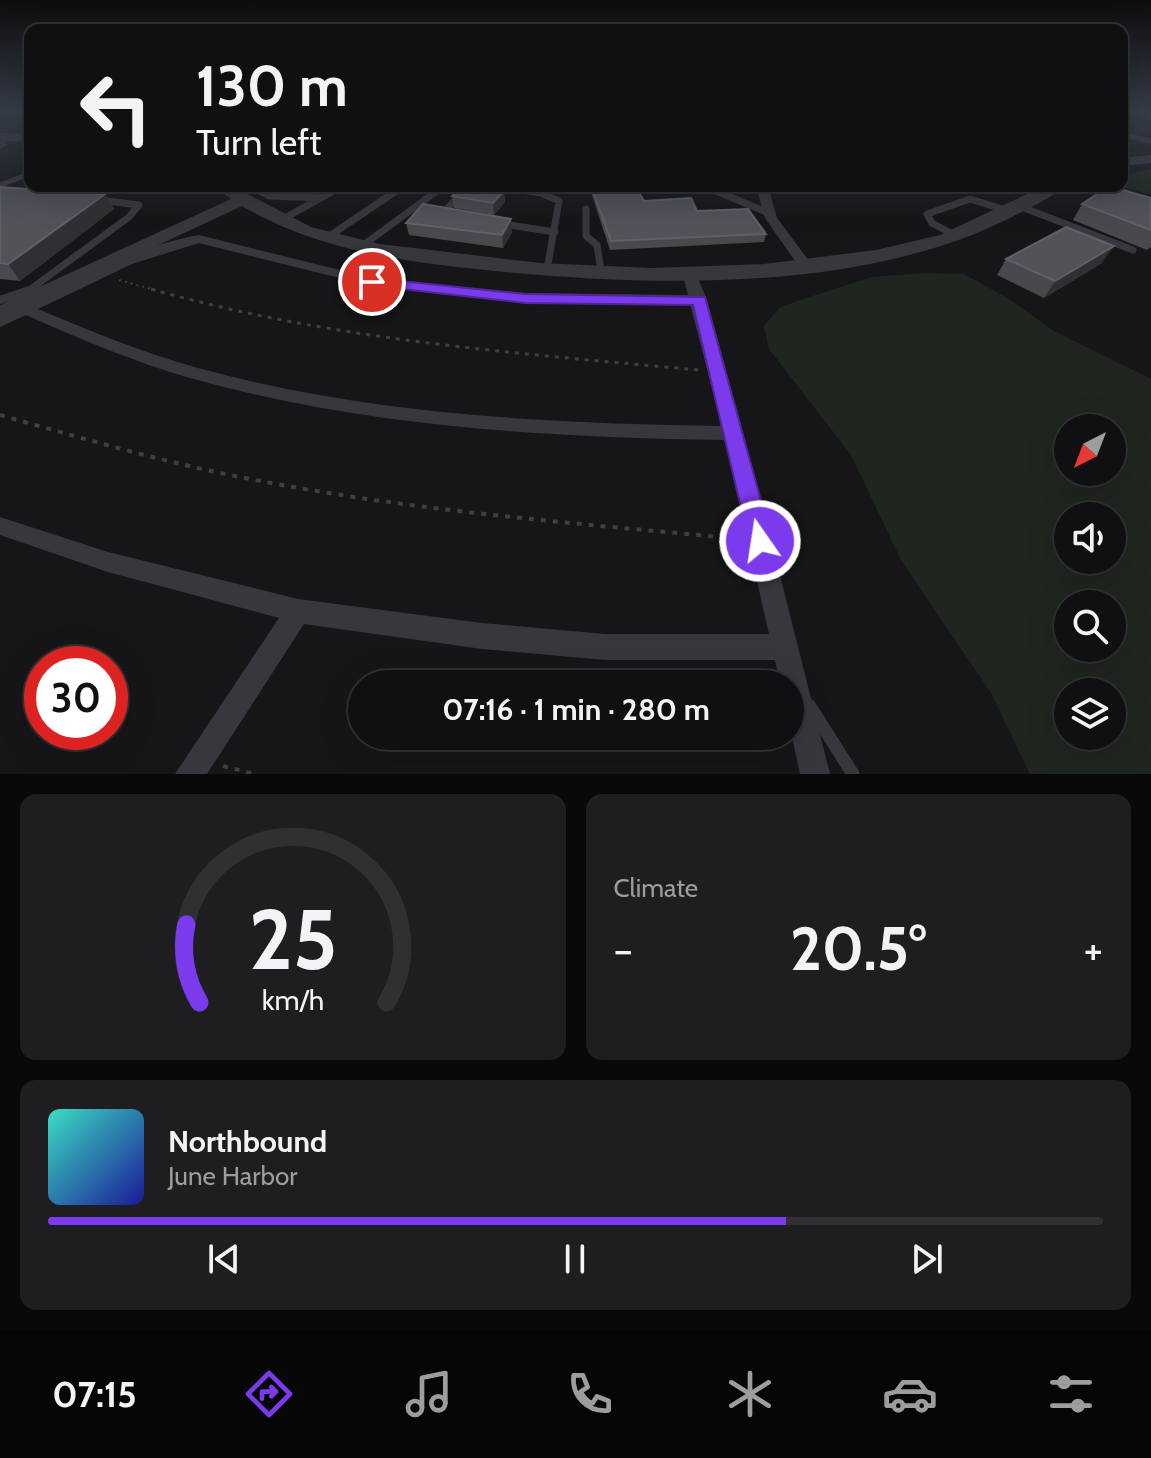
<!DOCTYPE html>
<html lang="en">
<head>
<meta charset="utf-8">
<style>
	:root { --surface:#101012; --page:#1e1e20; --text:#f1f3f6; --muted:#9c9d9f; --line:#303032; --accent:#7c3aed }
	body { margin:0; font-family:Cabin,sans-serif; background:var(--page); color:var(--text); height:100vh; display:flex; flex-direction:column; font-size:30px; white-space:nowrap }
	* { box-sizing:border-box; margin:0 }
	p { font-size:26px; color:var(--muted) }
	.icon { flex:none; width:44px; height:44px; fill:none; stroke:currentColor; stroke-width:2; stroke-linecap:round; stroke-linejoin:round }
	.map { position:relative; height:774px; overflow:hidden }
	.drawer { display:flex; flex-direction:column; gap:20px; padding:20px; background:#09090a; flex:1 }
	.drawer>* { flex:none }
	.guide { position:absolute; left:24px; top:24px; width:1104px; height:168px; border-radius:16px; box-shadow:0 8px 32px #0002,0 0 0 2px var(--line); background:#101012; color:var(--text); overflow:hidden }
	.needle { width:52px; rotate:222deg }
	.controls { position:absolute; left:1054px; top:414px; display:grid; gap:16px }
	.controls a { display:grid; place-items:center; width:72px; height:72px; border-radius:50%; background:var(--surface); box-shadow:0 8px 32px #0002,0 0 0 2px var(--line); font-size:40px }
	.speed { position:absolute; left:24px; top:646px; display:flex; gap:16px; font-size:40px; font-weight:700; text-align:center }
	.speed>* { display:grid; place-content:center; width:104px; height:104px; border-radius:50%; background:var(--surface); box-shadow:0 8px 32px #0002,0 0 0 2px var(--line); line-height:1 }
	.speed .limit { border:12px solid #d22; background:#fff; color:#111 }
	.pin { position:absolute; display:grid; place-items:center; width:68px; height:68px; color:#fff; margin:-34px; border:4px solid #fff; border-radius:50%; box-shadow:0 2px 8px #0007 }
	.me { position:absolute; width:88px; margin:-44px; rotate:347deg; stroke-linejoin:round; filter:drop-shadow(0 0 6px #0008) }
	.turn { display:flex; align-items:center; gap:28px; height:168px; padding:0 40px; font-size:36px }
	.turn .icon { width:104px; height:104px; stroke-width:2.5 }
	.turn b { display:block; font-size:56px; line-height:68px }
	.big { font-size:60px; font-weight:800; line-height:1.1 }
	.drawer .tile { flex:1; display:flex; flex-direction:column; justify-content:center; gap:12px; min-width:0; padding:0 28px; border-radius:16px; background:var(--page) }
	.drawer .dial { align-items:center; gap:0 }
	.dial svg { height:208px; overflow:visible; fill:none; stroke:var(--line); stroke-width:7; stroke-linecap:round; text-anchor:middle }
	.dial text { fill:var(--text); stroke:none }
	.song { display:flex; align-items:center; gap:24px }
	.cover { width:96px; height:96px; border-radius:12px; background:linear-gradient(135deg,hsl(170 70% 55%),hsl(240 70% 35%)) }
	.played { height:8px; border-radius:4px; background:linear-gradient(90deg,var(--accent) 70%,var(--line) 70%) }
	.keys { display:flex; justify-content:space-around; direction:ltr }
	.heat { display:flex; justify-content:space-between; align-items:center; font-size:44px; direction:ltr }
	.drawer .tiles { flex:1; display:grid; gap:20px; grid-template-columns:1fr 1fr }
	.tile:last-child { grid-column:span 2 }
	.trip { position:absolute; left:348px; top:670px; width:456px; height:80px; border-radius:40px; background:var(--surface); box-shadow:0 8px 32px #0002,0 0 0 2px var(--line); font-weight:800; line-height:80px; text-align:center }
	.tab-bar { display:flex; height:128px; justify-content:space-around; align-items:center; background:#060607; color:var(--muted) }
	.tab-bar .icon { width:56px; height:56px }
	.tab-bar .on { color:var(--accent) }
	.tab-bar b { font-size:36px; color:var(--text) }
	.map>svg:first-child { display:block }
	.green { fill:#1e261f; fill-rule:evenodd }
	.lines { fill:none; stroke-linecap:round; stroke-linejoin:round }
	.path-far2 { stroke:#3d3f44; stroke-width:2; stroke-dasharray:2 4; stroke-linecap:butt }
	.path-far1 { stroke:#3d3f44; stroke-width:3; stroke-dasharray:4 6; stroke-linecap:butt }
	.path { stroke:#3d3f44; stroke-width:4; stroke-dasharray:5 7; stroke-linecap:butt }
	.service-far3 { stroke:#37383d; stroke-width:5 }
	.service-far2 { stroke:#37383d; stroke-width:7 }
	.service-far1 { stroke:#37383d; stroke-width:8 }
	.service { stroke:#37383d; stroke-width:13 }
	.minor { fill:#37383d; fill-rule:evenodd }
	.tertiary { fill:#37383d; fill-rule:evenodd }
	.wall { fill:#47494d }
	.shaded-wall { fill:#2f3033 }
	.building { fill:#525359; stroke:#5f6168; stroke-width:2 }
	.route { fill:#7c3aed; stroke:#51269a; stroke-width:2 }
</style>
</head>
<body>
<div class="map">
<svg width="1151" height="774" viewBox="0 0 1151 774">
	<rect width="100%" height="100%" fill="#161618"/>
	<!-- green -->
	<path class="green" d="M1151,169V195L1121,186L1122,175Z
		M926,273L964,274L1006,297L1054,331L1151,379V774H1030L991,693L901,560L851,455L769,349L764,326L779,308L800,300L872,277ZM1068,428H1112V472H1068ZM1068,516H1112V560H1068ZM1068,604H1112V648H1068ZM1068,692H1112V736H1068Z"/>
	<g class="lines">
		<!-- path-far2 -->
		<path class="path-far2" d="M119,280L158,291"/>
		<!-- path-far1 -->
		<path class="path-far1" d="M151,289C330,340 515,353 699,370
			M0,415L7,417"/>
		<!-- path -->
		<path class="path" d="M0,415C78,437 156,460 235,476C401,510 572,523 741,539
			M223,766L255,774"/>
		<!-- service-far3 -->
		<path class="service-far3" d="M1122,134L1146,140
			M0,185L30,174
			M247,186L259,191
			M316,186L323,191
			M494,186L528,191
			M703,186L715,191
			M1086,186L1101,191
			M334,191L343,186"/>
		<!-- service-far2 -->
		<path class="service-far2" d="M254,189L270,196L321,198
			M320,189L327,194
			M515,189L541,193L559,201L547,270
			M711,189L769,213
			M1095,189L1113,195
			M1019,206L1133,250
			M586,209V236L597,245L601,271
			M449,215L443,213L461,194
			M281,220L337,189
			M503,224L555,232
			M954,235L932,223L927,214L970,199L1009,211
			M328,237L396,191
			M362,246L437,191
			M28,291L129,217L139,205L99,200"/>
		<!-- service-far1 -->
		<path class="service-far1" d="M0,300L32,289"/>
		<!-- service -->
		<path class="service" d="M809,705L853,774"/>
		<!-- minor -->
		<path class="minor" d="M1122,111L1151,114V120L1124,113Z
			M1142,138H1151V144L1142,142Z
			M756,186H768L777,218L812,265L810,268H800L765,218Z
			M199,235L372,278L525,293L688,295L682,272L689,268L694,269L707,300L755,476L830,774H800L790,728V684H780L775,660H605L482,649L304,624L207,774H175L279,618L108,572L0,535V517L108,552L298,599L482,623L605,634H769L725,440C545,437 365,427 190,378C134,362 80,339 26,315L0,327V316C64,285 128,248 199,235ZM199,243L372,286L525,303L690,304L722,426C546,423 368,415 198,368C143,353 91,331 38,309L132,264Z"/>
		<!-- tertiary -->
		<path class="tertiary" d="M0,133L30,134V142L0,141Z
			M1151,155V163L1122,166V158Z
			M213,186H232L311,227L380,244L540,263L652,268L764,264L876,250L940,235L1044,186H1064C1051,199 1028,208 1012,217C866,291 664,287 505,272C414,263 322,253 242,206L0,319V305L231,199Z"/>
	</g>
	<!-- wall -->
	<path class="wall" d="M589,186H635L644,201L697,211L766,234L764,242L610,250Z
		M0,187L105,194L114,209L20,281L0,279Z
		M504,191L505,202L494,215L454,208L452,196Z
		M1151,198V247L1147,250L1073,220L1082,204Z
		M406,223L512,232L503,248L409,235Z
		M1006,259L1102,263L1044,298L997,275Z"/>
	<!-- shaded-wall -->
	<path class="shaded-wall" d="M0,134L7,145L0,149Z
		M504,191L505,202L494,215L493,203Z
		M105,194L114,209L20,281L8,264Z
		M511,219L512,232L503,248L502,235Z
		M1114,246L1102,263L1044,298L1055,281Z"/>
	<!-- building -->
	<path class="building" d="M469,186H477L504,191L493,203L452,196L457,191Z
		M591,186H635L644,201L691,198L697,211L748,209L766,234L611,241Z
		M1109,186L1151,198V230L1082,204Z
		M0,187L105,194L8,264L0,263Z
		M423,204L511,219L502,235L406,223Z
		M1066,227L1114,246L1055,281L1006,259Z"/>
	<!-- sky -->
	<linearGradient id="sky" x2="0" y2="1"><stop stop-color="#0c0c0d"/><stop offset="0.51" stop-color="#363c48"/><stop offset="1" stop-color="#363c48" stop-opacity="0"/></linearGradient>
	<rect width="1151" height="219" fill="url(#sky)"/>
	<!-- route -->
	<path class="route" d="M372,278L525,294L705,297L772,541L769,548L760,551L752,548L749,541L693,305L525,303L367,285V279Z"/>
</svg>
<div class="controls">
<a><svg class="needle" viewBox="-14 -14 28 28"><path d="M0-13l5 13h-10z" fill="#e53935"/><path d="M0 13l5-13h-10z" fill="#9c9d9f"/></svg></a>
<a><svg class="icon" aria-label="sound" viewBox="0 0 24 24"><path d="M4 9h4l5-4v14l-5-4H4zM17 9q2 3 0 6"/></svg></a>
<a><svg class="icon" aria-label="search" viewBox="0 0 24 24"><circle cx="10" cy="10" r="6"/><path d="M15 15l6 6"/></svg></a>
<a><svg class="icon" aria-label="layers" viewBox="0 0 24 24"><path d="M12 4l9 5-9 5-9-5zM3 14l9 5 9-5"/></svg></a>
</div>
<div class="speed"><div class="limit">30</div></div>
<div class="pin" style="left:372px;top:282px;background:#d93025"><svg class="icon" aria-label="arrive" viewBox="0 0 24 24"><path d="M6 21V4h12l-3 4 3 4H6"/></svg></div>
<svg class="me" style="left:760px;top:541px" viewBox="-20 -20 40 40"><circle r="17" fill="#7c3aed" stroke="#fff" stroke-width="3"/><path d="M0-11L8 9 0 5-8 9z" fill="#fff"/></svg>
<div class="trip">07:16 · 1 min · 280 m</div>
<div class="guide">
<div class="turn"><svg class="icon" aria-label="left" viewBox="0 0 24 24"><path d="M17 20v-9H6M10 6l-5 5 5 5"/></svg><div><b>130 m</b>Turn left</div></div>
</div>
</div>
<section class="drawer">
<div class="tiles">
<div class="tile dial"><svg viewBox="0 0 100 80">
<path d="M14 69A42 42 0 1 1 86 69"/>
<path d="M14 69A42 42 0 0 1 9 39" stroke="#7c3aed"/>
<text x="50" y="56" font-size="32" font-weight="700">25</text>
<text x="50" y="72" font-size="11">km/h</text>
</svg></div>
<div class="tile"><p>Climate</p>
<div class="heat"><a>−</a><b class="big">20.5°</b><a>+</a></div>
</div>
<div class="tile">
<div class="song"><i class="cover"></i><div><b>Northbound</b><p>June Harbor</p></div></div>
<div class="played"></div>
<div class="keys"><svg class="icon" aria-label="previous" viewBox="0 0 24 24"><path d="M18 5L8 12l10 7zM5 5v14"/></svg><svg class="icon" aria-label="pause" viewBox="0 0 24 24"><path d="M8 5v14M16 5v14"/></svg><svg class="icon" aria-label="next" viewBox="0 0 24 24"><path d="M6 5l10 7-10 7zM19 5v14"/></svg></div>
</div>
</div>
</section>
<nav class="tab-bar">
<b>07:15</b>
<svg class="icon on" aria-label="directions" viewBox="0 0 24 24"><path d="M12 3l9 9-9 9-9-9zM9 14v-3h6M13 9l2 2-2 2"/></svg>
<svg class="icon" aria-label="music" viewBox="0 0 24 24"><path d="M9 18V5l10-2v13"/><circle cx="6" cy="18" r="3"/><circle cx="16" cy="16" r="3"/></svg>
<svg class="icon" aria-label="phone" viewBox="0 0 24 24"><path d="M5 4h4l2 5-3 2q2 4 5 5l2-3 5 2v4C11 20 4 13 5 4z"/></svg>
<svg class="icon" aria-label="climate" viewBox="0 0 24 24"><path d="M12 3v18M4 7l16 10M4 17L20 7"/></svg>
<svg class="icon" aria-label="car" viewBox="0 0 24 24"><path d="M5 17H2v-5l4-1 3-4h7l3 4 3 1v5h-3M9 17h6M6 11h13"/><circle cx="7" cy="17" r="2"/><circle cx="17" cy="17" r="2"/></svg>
<svg class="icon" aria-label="filters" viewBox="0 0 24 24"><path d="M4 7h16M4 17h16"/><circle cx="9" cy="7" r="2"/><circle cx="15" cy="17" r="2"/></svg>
</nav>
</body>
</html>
